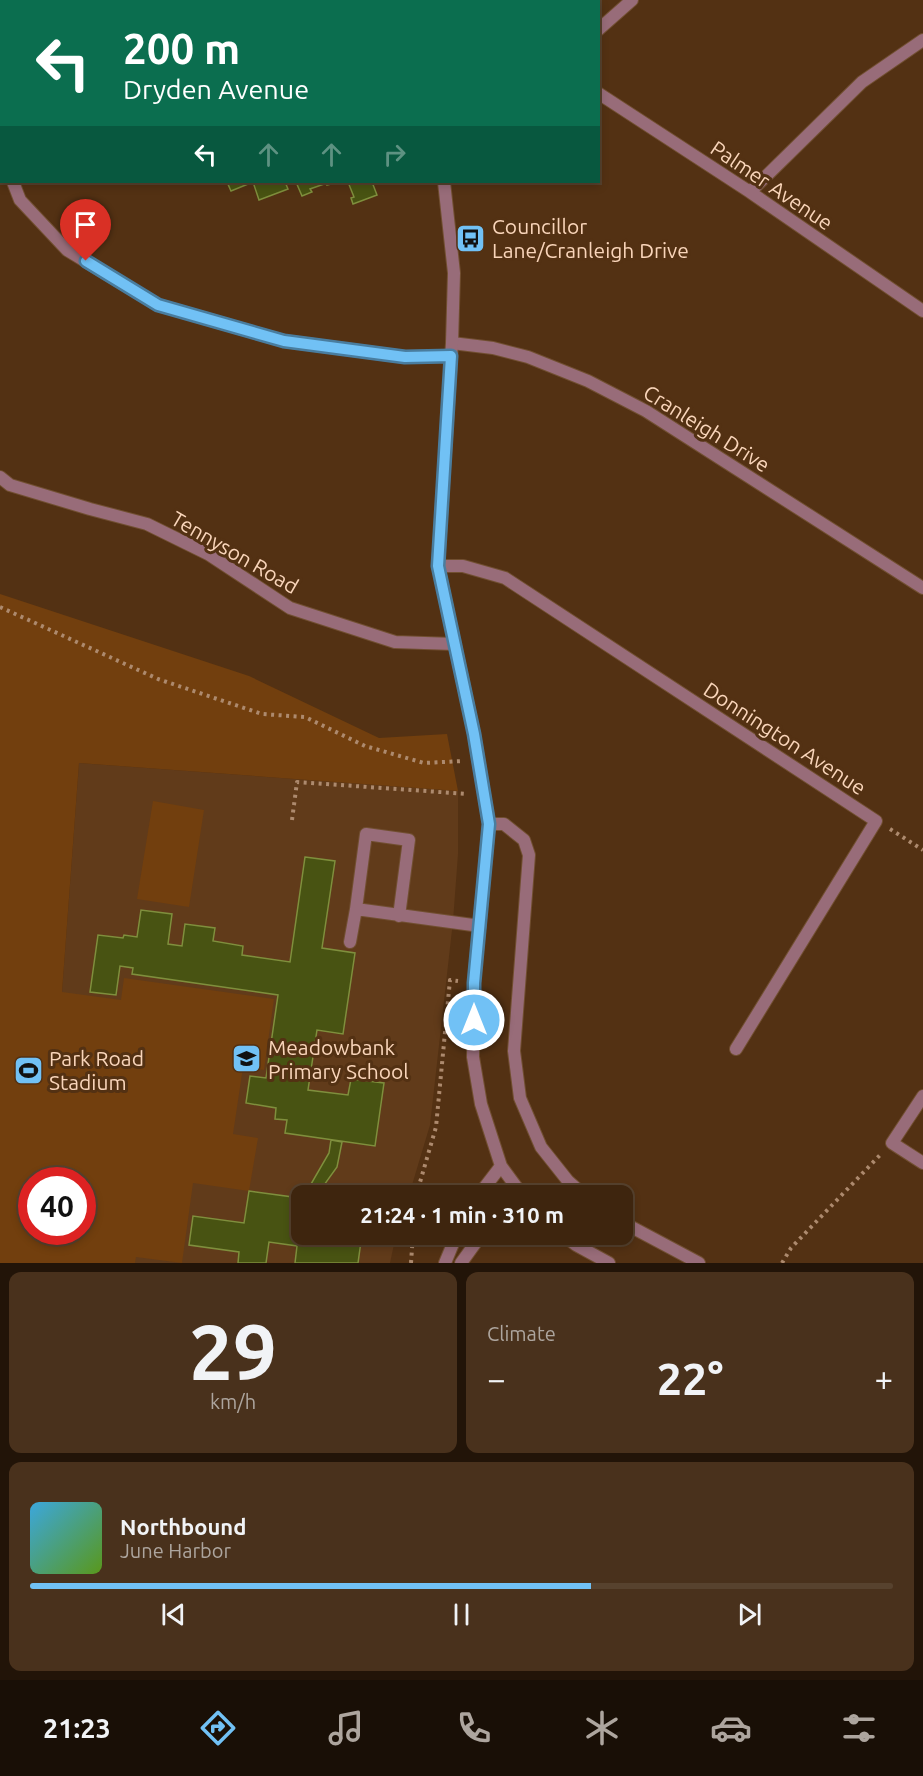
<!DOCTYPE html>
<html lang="en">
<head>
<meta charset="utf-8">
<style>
	:root { --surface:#3e250e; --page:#49311c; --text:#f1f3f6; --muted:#ada59e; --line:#57422e; --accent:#71c1f5 }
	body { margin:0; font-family:Ubuntu,sans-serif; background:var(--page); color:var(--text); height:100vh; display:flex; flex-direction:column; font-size:22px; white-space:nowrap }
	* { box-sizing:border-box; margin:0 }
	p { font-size:20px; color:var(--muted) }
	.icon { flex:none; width:33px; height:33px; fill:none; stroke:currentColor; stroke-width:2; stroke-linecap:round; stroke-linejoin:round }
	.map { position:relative; height:1263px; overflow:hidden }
	.sheet { display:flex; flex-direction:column; gap:9px; padding:9px; background:#221408; flex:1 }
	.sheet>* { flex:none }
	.banner { position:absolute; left:0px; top:0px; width:600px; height:183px; box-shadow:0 3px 9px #0003,0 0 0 2px var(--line); background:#0b6e4f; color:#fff; overflow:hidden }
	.speed { position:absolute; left:18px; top:1167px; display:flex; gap:12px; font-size:30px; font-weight:700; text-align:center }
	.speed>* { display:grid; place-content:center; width:78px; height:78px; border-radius:50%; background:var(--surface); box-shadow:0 3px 9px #0003,0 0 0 2px var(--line); line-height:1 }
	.speed .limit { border:9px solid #d22; background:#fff; color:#111 }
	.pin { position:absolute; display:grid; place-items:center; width:51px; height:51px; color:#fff; margin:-62px -26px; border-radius:50% 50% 50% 0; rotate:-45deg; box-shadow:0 0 6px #0007 }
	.pin .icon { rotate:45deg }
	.me { position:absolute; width:66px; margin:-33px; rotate:0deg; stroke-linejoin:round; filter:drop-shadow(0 0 4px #0008) }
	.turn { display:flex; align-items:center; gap:21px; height:126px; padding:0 24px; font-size:27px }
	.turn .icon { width:78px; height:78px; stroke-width:2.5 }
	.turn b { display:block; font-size:42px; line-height:51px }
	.lanes { display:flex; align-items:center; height:57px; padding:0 24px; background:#0003; justify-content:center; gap:30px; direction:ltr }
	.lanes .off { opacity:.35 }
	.big { font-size:45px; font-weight:700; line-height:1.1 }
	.sheet .tile { flex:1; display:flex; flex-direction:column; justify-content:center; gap:9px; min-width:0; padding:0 21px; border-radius:12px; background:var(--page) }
	.sheet .dial { align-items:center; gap:0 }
	.dial b { font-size:78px; line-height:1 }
	.song { display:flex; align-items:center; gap:18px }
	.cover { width:72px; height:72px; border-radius:9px; background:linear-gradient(135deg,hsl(200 70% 55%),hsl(90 70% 35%)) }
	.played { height:6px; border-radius:3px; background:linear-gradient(90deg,var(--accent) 65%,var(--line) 65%) }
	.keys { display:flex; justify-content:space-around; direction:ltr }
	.heat { display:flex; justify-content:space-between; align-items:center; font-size:33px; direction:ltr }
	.sheet .tiles { flex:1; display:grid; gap:9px; grid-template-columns:1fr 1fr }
	.tile:last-child { grid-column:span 2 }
	.trip { position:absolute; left:291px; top:1185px; width:342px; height:60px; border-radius:12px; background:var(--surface); box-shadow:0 3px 9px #0003,0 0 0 2px var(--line); font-weight:700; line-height:60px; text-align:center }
	.menu { display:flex; height:96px; justify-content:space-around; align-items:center; background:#190f06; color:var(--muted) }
	.menu .icon { width:42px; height:42px }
	.menu .on { color:var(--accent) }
	.menu b { font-size:27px; color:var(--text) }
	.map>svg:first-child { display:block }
	.built { fill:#613b1a }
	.green { fill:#723f0e; fill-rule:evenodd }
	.building { fill:#485312; stroke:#7f8f3d; stroke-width:1.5 }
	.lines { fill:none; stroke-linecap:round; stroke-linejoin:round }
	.service-casing { stroke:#714f31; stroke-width:14 }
	.minor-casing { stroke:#714f31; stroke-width:14 }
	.tertiary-casing { stroke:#714f31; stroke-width:14 }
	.path { stroke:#ad8a6e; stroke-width:4; stroke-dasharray:3 4.5; stroke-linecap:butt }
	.service { stroke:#986c79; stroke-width:12 }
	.minor { stroke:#986c79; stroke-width:12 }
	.tertiary { stroke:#986c79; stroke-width:12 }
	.route-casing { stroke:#497d9f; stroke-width:15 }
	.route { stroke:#71c1f5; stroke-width:10 }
	.labels { text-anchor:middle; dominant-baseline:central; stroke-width:6; stroke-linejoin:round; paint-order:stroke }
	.street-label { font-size:21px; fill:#f9d5ba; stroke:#533113 }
	.poi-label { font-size:21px; fill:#f9d5ba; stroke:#533113; text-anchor:start }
</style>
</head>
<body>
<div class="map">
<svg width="923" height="1263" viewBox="0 0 923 1263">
	<rect width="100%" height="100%" fill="#533113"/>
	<!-- built -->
	<path class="built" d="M79,763L458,791V854L453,921L430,1125L409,1195L302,1196V1234L396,1235L390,1263H41L82,1232V1180H48Z"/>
	<!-- green -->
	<path class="green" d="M0,594L249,676L379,738L447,734L458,791L79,763L62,992L121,1000L124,978L274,999L264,1070L243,1067L233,1134L258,1138L249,1191L193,1183L182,1263L136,1257L135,1263H0ZM82,1180V1232H32V1180Z
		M153,801L204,810L189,907L137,899Z"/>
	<!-- building -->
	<path class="building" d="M258,0H294V2H259Z
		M227,182H285L288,189L259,200L253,182L231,191Z
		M296,182H334L335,183L327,185V183L310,189L312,192L302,196Z
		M348,182H372L377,195L353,204L351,198L354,197Z
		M305,857L335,861L322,948L355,953L343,1034L317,1030L308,1090L348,1095L351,1079L384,1083L375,1146L285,1133L287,1120L275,1119L276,1108L246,1103L250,1076L266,1078L278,995L132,974L133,968L120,966L116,995L90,992L98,935L123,938L124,935L137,937L141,910L172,914L168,944L182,946L185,924L215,928L213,941L243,946L242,955L290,962Z
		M331,1140L342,1142L337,1167L324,1185L320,1196H309L311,1184L329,1153Z
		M249,1191L300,1198L299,1208H302V1234H362L358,1263H295L297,1246L269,1242L266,1263H238L239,1252L189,1245L193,1216L244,1223Z"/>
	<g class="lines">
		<defs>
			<path id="service" d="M322,0V2
				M356,909L366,834L409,840L399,916
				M350,942L356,909L480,926"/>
			<path id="minor" d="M598,30L632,0
				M598,93L750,192L923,311
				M0,123L2,136
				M0,170L2,169
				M13,182L20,200L67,250L158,305L284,341L405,357L451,356
				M750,192L862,82L923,40
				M452,343L493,348L528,357L588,381L646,411L923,588
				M0,477L10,485L90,509L147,524L208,554L290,608L395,642L454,644
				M438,566H463L505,578L876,821L736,1049
				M489,824H504L524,840L529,855L514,1051L520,1098L541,1147L568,1181L585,1196
				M923,1096L892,1143L923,1163
				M622,1222L699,1263"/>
			<path id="tertiary" d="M373,0V2
				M444,182L454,273L452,343L438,566L474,734L489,824L474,983L473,1057L481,1104L501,1166L523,1196
				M478,1196L501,1166
				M562,1234L576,1245L609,1263
				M445,1263L457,1234
				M461,1263L482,1234"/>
		</defs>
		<!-- service casing -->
		<use href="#service" class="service-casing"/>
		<!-- minor casing -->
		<use href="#minor" class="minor-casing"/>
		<!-- tertiary casing -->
		<use href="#tertiary" class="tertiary-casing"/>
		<!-- path -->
		<path class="path" d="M0,607L158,679L262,714L305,717L365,746L424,763L464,761
			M292,820L297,782L468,794
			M890,829L923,850
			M416,1196L436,1127L450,980L458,981
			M411,1263L413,1234
			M782,1263L791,1248L881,1154"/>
		<!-- service -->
		<use href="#service" class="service"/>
		<!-- minor -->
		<use href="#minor" class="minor"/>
		<!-- tertiary -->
		<use href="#tertiary" class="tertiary"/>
	</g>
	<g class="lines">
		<defs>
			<path id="route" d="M86,261L158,305L284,341L405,357L451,356L438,566L474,734L489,824L474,983V1020"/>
		</defs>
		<!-- route casing -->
		<use href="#route" class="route-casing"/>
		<!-- route -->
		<use href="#route" class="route"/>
	</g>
	<!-- icons -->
	<defs>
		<symbol id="bus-square" viewBox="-11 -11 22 22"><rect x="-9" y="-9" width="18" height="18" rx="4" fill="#71c1f5" stroke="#533113"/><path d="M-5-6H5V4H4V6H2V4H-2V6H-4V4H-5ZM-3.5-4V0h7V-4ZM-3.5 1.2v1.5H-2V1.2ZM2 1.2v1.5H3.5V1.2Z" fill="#111"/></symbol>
		<symbol id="school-square" viewBox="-11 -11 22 22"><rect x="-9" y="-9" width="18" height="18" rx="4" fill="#71c1f5" stroke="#533113"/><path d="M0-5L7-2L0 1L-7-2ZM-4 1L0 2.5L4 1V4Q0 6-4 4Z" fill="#111"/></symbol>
		<symbol id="stadium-square" viewBox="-11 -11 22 22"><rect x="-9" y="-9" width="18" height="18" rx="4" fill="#71c1f5" stroke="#533113"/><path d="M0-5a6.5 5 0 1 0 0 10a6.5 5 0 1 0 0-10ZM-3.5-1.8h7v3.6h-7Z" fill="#111"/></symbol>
	</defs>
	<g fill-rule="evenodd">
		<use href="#bus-square" x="454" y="222" width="33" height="33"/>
		<use href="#school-square" x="230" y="1042" width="33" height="33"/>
		<use href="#stadium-square" x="12" y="1054" width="33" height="33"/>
	</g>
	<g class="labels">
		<!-- street labels -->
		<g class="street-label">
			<text transform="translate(772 185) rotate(34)">Palmer Avenue</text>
			<text transform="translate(707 428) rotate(32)">Cranleigh Drive</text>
			<text transform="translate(235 552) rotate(30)">Tennyson Road</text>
			<text transform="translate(785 738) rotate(33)">Donnington Avenue</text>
		</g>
		<!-- poi labels -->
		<g class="poi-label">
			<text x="492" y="226">Councillor<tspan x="492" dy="24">Lane/Cranleigh Drive</tspan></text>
			<text x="268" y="1047">Meadowbank<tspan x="268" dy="24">Primary School</tspan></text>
			<text x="49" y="1058">Park Road<tspan x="49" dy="24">Stadium</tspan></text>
		</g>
	</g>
</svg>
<div class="speed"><div class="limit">40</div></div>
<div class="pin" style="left:86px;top:261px;background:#d93025"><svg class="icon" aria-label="arrive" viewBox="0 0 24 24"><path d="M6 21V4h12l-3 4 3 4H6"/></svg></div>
<svg class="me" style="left:474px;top:1020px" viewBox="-20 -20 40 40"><circle r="17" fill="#71c1f5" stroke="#fff" stroke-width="3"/><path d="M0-11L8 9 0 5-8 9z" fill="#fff"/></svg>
<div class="trip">21:24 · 1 min · 310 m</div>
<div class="banner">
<div class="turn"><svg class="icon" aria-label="left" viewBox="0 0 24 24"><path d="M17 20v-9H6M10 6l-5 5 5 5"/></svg><div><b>200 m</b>Dryden Avenue</div></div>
<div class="lanes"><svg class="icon" aria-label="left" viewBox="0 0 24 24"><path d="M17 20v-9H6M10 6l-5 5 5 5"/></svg><svg class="icon off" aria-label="ahead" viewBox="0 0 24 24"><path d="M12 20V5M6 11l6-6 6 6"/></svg><svg class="icon off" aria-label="ahead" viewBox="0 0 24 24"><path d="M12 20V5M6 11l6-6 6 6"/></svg><svg class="icon off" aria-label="right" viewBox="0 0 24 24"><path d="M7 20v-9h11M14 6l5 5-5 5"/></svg></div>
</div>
</div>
<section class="sheet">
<div class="tiles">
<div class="tile dial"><b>29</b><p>km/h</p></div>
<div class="tile"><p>Climate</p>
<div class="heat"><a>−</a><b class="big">22°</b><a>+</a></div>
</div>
<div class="tile">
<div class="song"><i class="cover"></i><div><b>Northbound</b><p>June Harbor</p></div></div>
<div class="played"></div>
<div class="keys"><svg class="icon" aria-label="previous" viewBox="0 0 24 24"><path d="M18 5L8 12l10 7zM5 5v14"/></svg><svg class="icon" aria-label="pause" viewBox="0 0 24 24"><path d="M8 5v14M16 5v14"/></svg><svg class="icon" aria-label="next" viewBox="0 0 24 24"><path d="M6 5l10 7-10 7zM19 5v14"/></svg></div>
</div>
</div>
</section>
<nav class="menu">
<b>21:23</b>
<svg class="icon on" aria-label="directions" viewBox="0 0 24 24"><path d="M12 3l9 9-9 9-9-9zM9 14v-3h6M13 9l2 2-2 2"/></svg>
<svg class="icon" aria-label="music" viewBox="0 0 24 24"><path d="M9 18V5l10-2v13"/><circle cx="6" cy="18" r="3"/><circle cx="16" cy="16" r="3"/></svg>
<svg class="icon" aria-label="phone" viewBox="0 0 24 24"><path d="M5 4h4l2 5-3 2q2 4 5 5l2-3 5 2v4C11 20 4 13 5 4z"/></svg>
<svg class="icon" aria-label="climate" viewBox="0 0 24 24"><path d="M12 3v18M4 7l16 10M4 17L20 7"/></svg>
<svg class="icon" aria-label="car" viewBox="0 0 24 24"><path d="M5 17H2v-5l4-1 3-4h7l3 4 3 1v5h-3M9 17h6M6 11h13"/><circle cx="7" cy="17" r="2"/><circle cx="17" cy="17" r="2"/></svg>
<svg class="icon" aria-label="filters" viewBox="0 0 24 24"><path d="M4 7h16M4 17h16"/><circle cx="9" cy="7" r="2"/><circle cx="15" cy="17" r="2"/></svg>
</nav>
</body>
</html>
